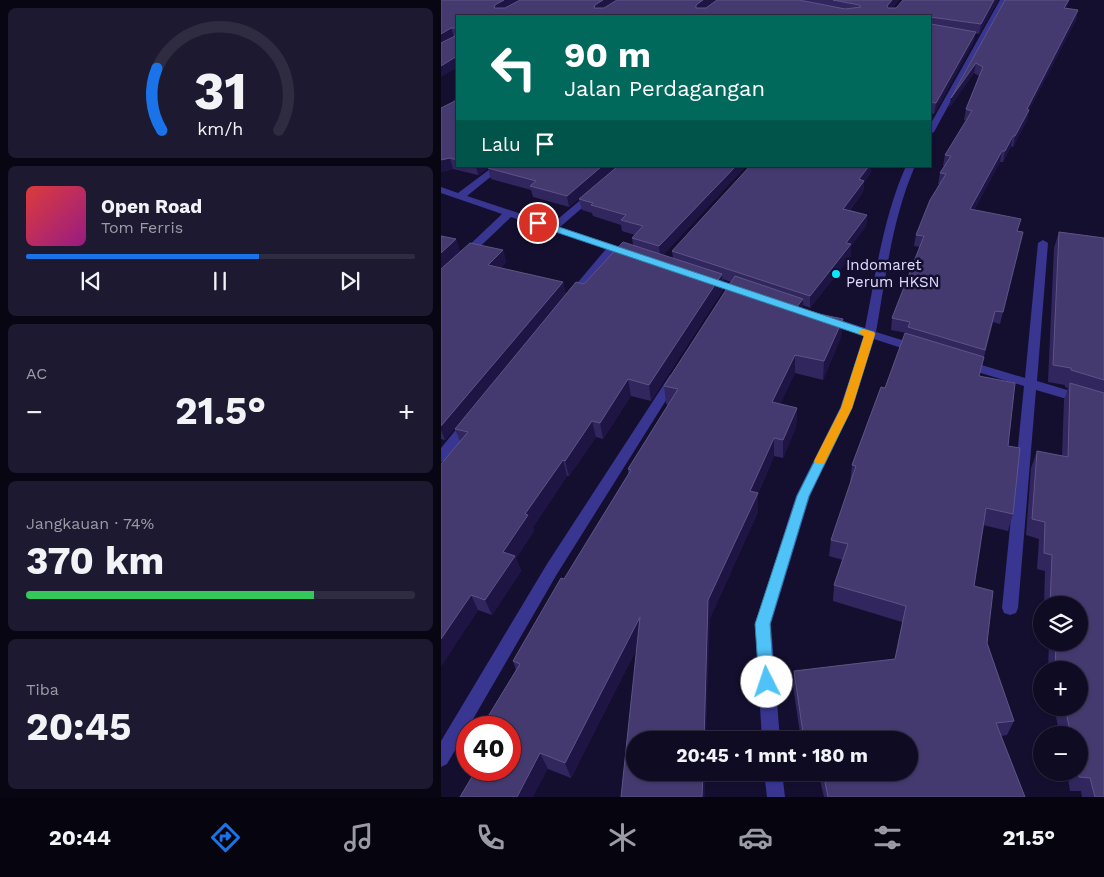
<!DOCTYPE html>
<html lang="id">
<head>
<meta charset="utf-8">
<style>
	:root { --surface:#0f0b23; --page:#1d1930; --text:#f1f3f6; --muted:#9b9ba6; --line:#2f2b41; --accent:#1a73e8 }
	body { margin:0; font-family:"Work Sans",sans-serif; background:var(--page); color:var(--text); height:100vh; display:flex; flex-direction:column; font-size:19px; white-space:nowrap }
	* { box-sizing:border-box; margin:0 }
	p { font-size:16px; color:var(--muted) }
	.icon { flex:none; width:28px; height:28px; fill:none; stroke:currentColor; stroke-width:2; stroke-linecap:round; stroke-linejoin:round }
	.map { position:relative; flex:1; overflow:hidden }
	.drawer { display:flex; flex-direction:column; gap:8px; padding:8px; background:#080613; width:441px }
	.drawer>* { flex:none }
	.hud { position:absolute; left:15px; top:15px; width:475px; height:152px; border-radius:0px; box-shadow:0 1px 4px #0004,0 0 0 1px var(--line); background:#00695c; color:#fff; overflow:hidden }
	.controls { position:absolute; left:592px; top:596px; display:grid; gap:10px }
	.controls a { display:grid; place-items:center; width:55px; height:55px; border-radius:50%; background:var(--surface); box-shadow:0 1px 4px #0004,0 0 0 1px var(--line); font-size:25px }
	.speed { position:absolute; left:15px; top:716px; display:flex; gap:10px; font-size:25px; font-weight:700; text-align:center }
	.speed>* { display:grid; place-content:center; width:65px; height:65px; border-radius:50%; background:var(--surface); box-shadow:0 1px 4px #0004,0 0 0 1px var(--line); line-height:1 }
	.speed .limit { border:8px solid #d22; background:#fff; color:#111 }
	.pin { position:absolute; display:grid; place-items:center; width:42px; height:42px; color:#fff; margin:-21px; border:2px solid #fff; border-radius:50%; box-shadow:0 1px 5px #0007 }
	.me { position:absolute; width:55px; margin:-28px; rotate:356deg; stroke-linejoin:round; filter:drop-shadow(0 0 4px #0008) }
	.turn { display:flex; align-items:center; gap:18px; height:105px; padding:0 25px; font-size:22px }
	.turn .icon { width:65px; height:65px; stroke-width:2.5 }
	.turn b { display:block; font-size:35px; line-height:42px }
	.then { display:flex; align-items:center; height:48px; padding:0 25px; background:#0003; gap:10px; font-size:19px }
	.big { font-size:38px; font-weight:700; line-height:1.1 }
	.drawer .widget { flex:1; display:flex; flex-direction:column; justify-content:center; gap:8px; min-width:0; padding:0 18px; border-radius:8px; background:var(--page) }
	.drawer .dial { align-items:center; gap:0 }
	.dial svg { height:130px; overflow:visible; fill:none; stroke:var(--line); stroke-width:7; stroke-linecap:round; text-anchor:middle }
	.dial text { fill:var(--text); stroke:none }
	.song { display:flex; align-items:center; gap:15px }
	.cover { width:60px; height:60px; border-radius:8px; background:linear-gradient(135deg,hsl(0 70% 55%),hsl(310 70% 35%)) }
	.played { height:5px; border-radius:2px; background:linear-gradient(90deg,var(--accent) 60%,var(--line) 60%) }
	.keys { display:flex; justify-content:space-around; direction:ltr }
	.heat { display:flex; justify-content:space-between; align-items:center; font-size:28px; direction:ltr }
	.charge { height:8px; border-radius:4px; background:linear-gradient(90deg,#34c759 74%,var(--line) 0) }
	.trip { position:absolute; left:185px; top:731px; width:292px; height:50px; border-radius:25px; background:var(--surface); box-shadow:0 1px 4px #0004,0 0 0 1px var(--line); font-weight:700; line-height:50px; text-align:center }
	.menu { display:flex; height:80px; justify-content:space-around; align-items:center; background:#06040e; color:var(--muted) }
	.menu .icon { width:35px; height:35px }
	.menu .active { color:var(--accent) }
	.menu b { font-size:22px; color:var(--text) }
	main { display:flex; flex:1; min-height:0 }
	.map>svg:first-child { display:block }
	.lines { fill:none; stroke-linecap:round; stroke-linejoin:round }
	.minor { fill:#393692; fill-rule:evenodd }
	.wall { fill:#31275e }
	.shaded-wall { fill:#1e1544 }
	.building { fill:#443a6f; stroke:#5d5486 }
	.route { fill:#4fc3f7; stroke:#337fa1 }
	.slow { fill:#f59e0b }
	.poi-dot { fill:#09e8ff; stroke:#140f2f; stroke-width:2 }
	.labels { text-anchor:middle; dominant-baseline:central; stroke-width:5; stroke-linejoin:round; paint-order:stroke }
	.poi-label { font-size:15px; fill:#e1ddff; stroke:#140f2f; text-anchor:start }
</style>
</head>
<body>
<main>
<section class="drawer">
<div class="widget dial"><svg viewBox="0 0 100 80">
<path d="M14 69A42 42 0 1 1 86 69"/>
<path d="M14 69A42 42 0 0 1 11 31" stroke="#1a73e8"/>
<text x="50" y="56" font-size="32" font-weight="700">31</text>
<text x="50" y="72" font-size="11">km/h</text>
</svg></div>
<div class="widget">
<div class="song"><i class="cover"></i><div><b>Open Road</b><p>Tom Ferris</p></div></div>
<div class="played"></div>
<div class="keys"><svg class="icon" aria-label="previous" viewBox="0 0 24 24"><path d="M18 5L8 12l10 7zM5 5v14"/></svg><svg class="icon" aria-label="pause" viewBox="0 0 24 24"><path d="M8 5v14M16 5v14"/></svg><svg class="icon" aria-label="next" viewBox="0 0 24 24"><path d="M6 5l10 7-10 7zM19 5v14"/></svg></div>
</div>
<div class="widget"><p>AC</p>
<div class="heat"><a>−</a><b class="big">21.5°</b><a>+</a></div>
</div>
<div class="widget"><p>Jangkauan · 74%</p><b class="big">370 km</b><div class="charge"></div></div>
<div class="widget"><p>Tiba</p><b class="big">20:45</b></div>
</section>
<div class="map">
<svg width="663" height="797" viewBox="0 0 663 797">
	<rect width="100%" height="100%" fill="#140f2f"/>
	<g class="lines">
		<!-- minor -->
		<path class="minor" d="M559,0H565L493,132L489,134V125Z
			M53,166H63L26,196L111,224L149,192H155V196L119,227L194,252L195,254L190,257L173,252L135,298H127L126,296L127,294L165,249L70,217L4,280L0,281V272L61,214L0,193V187L17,193Z
			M465,166H474C451,219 445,276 435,332L480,346L482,349L476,353L433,339L411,408L369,496L330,624L339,740H321L314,624L355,496L399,408L423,336L383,323L381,320L387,316L424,328C435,273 442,218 465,166Z
			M602,240L607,243L596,381L663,401V410L595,390L577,608L575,613L569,615L563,613L561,608L583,386L520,367L518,364L524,360L584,378L597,243Z
			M233,374L239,378L116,574L6,764L0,767V741L106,564L229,375Z
			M27,419L32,421L33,424L32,427L5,461L0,462V448L22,421Z
			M323,772H341L344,797H326Z"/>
	</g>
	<!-- wall -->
	<path class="wall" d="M0,0H275L264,8L276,0H458L451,8L557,0L538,34L534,33L533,41L493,114L489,113V16H16V68Z
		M564,0L637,10L635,20L588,110L586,120L572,147L570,146L562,162H559L533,210L577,231L582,232L559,324L552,322L538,376L567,446L572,514L567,531L542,525L533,586L546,643L573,721L566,735L560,736L584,797H383L377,772H469V740H360L352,686L353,671L454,659L461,622L392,601L393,585L402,560L388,556L390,540L410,482H409L411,465L444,388L466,333L450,330L451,318L479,247L473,246L475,235L498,184H497L499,173L503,166H502L504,155L525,120H523L525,109L538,76L533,73L508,108L510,98Z
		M16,96V166H175L128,207L92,197L90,190L50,179L47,168L37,175L12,169L0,172L14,101Z
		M177,166H305L222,255L232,258L231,251L430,168L429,174L423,182L422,192L409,210L426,215L425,226L410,246V256L369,308L362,305V310L402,319L400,337L382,380L354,373L339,404L356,408L355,427L342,458L333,456L317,494V512L269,618L196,648L130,778L107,769L69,770L75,670L72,661L123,579L187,474V469L227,405L225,404L223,386L290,282L282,279V290L210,401L190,396L162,439L155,437L128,476H126L92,527L93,531L75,558L80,571L51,615L37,610L0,666L19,441L14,429L143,284L192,245L191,238L194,235L181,231L180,225L152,216L151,213L141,210L138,199Z
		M618,232L663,238V797H641L640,791H629L626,772H639V735H619L613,708H639V670H607L608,642H639V605H603L604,571L596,569L598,539L585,535L590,468L596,451L621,456L623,400L627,388L624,387V385L607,382L613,248Z
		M0,236L15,239L19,252L0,269L62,250L65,262L60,268L122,282L125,295L4,440L0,439Z"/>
	<!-- shaded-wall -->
	<path class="shaded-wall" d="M63,0H81L56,14L53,8L54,5Z
		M162,0H177L155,14L153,8L154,5Z
		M262,0H275L256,15L255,5Z
		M451,0H458L446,15V6Z
		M553,0H557L538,34L540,24Z
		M628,0L626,8L621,17L623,8Z
		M637,10L635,20L588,110L586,120L572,147L574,136L586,109Z
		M10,28L13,37L0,46V34Z
		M535,32L533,41L493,114L495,103Z
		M16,56V68L0,77V66Z
		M535,63L533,73L508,108L510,98Z
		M572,136L570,146L562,162L564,151Z
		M561,151L559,162L527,221L529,209Z
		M9,158L12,169L0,172V160Z
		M35,166H50L37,175Z
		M161,166H175L128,207L126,196Z
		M295,166H305L219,258L218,246Z
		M426,166H431L430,168L429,174L423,182L422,192L401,220L402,209L418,179Z
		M426,215L425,226L410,246V256L369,308V296L405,243Z
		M15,239L19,252L0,269V253Z
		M62,250L65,262L51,278L47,265Z
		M281,274L282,290L210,401L208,385Z
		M122,282L125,295L4,440L0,430V426Z
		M362,299V317L354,309Z
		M402,319L400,337L382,380L383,361Z
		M354,355V373L331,421V402Z
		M187,379L190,396L162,439L159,423Z
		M356,408L355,427L342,458V440Z
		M151,421L155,437L128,476L124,461Z
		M333,438V456L317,494V512L269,618L265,740H263L267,600L309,491Z
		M122,460L126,476L92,527L93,531L75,558L80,571L51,615L44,600L62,552L84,514Z
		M30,595L37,610L0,666V639Z
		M199,617L203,634L130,778L124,763Z
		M99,753L107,769L92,797H76Z
		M262,772H264V797H261Z"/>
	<!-- building -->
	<path class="building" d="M0,0H63L54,5L53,8H64L79,0H162L154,5L153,8H163L176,0H262L255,5V8H265L276,0H358L404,9L420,7L418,5L392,0H451L446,6L447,8H455L462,0H553L540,24L489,17L490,24L535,32L495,103L489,102V16H16V56L0,66V43L14,36L15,28H10L0,34Z
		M564,0H628L623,8L637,10L586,109L588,110L574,136H572L564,151H561L529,209L580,219L576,231L582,232L562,312L554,311L544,350L467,327L469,322L451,318L483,236L475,235L489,200L505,174L499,173L510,156L504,155L531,111L525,109L542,67L535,63L510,98Z
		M16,96V160L9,158L0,160V108L14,101L15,97Z
		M49,166H161L126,196L89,186L95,181L47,168Z
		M177,166H295L218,246L191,238L202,226L180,220L185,215L150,205L152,203L138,199Z
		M309,166H428L418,179L423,181L402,209L426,215L405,243L410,244L369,296L231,251Z
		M618,232L663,238V380L630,370V368L612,365Z
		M0,236L15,239L0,253Z
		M182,242L281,274L208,385L187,379L159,423L151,421L124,461L122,460L84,514L87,515L62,552L74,556L44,600L30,595L0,639V464L27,432L14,429L135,282L143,284Z
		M29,243L62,250L47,265L122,282L0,426V269Z
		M294,276L362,299L354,309L402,319L383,361L354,355L331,402L356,408L342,440L333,438L309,491L317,493L267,600L263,740H194V772H262L261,797H180L199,617L124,763L99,753L76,797H19L35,770H69V728H40L79,664L72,661L120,578L123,579L190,470L187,469L237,389L223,386Z
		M464,333L543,357L538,376L574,383L567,446L579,448L572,514L545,508L533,586L552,591L546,643L573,721L555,723L584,797H387L382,772H469V740H363L353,671L454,659L465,606L393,585L407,544L390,540L415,466L411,465L440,387L444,388Z
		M629,383L663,393V797H654L649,778L638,777L637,772H639V735H630L624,708H639V670H614L615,642H639V605H609L611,555L603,553L604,522L591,519L596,451L627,457Z"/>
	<!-- route -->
	<path class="route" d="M97,220L433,332L434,334L411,408L368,496L329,624L333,682L331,687L326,689L320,687L318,682L314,624L356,496L400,408L423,336L94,225L93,223Z"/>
	<!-- slow -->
	<path class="slow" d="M422,329L433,332L434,334L411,408L383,464H375L373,461L400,408L423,336L417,332Z"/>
	<!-- markers -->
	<circle class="poi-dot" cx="395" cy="274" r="5"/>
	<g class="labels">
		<!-- poi labels -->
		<g class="poi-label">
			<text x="405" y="265">Indomaret<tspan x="405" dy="17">Perum HKSN</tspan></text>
		</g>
	</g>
</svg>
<div class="controls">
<a><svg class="icon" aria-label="layers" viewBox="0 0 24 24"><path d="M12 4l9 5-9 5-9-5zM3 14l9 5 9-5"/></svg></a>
<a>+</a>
<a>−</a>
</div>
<div class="speed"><div class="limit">40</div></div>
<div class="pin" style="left:97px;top:223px;background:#d93025"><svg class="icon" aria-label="arrive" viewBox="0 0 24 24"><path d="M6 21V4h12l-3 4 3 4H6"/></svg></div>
<svg class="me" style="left:326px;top:682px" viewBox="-20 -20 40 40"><circle r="19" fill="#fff"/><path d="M0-13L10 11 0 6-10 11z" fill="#4fc3f7"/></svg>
<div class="trip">20:45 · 1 mnt · 180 m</div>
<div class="hud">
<div class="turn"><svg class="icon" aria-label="left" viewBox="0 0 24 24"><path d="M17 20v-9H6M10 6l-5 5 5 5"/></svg><div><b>90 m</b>Jalan Perdagangan</div></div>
<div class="then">Lalu<svg class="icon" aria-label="arrive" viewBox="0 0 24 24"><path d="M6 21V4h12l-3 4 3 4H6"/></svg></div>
</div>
</div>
</main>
<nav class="menu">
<b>20:44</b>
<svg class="icon active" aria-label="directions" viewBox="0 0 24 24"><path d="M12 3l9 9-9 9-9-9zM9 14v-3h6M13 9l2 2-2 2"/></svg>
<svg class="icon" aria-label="music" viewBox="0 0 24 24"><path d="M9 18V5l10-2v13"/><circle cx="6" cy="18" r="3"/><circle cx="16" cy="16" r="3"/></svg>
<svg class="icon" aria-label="phone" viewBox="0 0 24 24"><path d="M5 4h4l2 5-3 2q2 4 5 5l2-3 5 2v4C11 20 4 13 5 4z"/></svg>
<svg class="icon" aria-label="climate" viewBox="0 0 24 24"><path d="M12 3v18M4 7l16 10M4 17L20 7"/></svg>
<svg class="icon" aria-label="car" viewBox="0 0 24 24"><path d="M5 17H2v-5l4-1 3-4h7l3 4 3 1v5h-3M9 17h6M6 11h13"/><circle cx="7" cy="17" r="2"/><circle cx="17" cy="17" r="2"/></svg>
<svg class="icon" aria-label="filters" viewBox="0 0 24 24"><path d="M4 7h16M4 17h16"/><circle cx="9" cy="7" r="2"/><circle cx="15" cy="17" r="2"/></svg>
<b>21.5°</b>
</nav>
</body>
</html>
